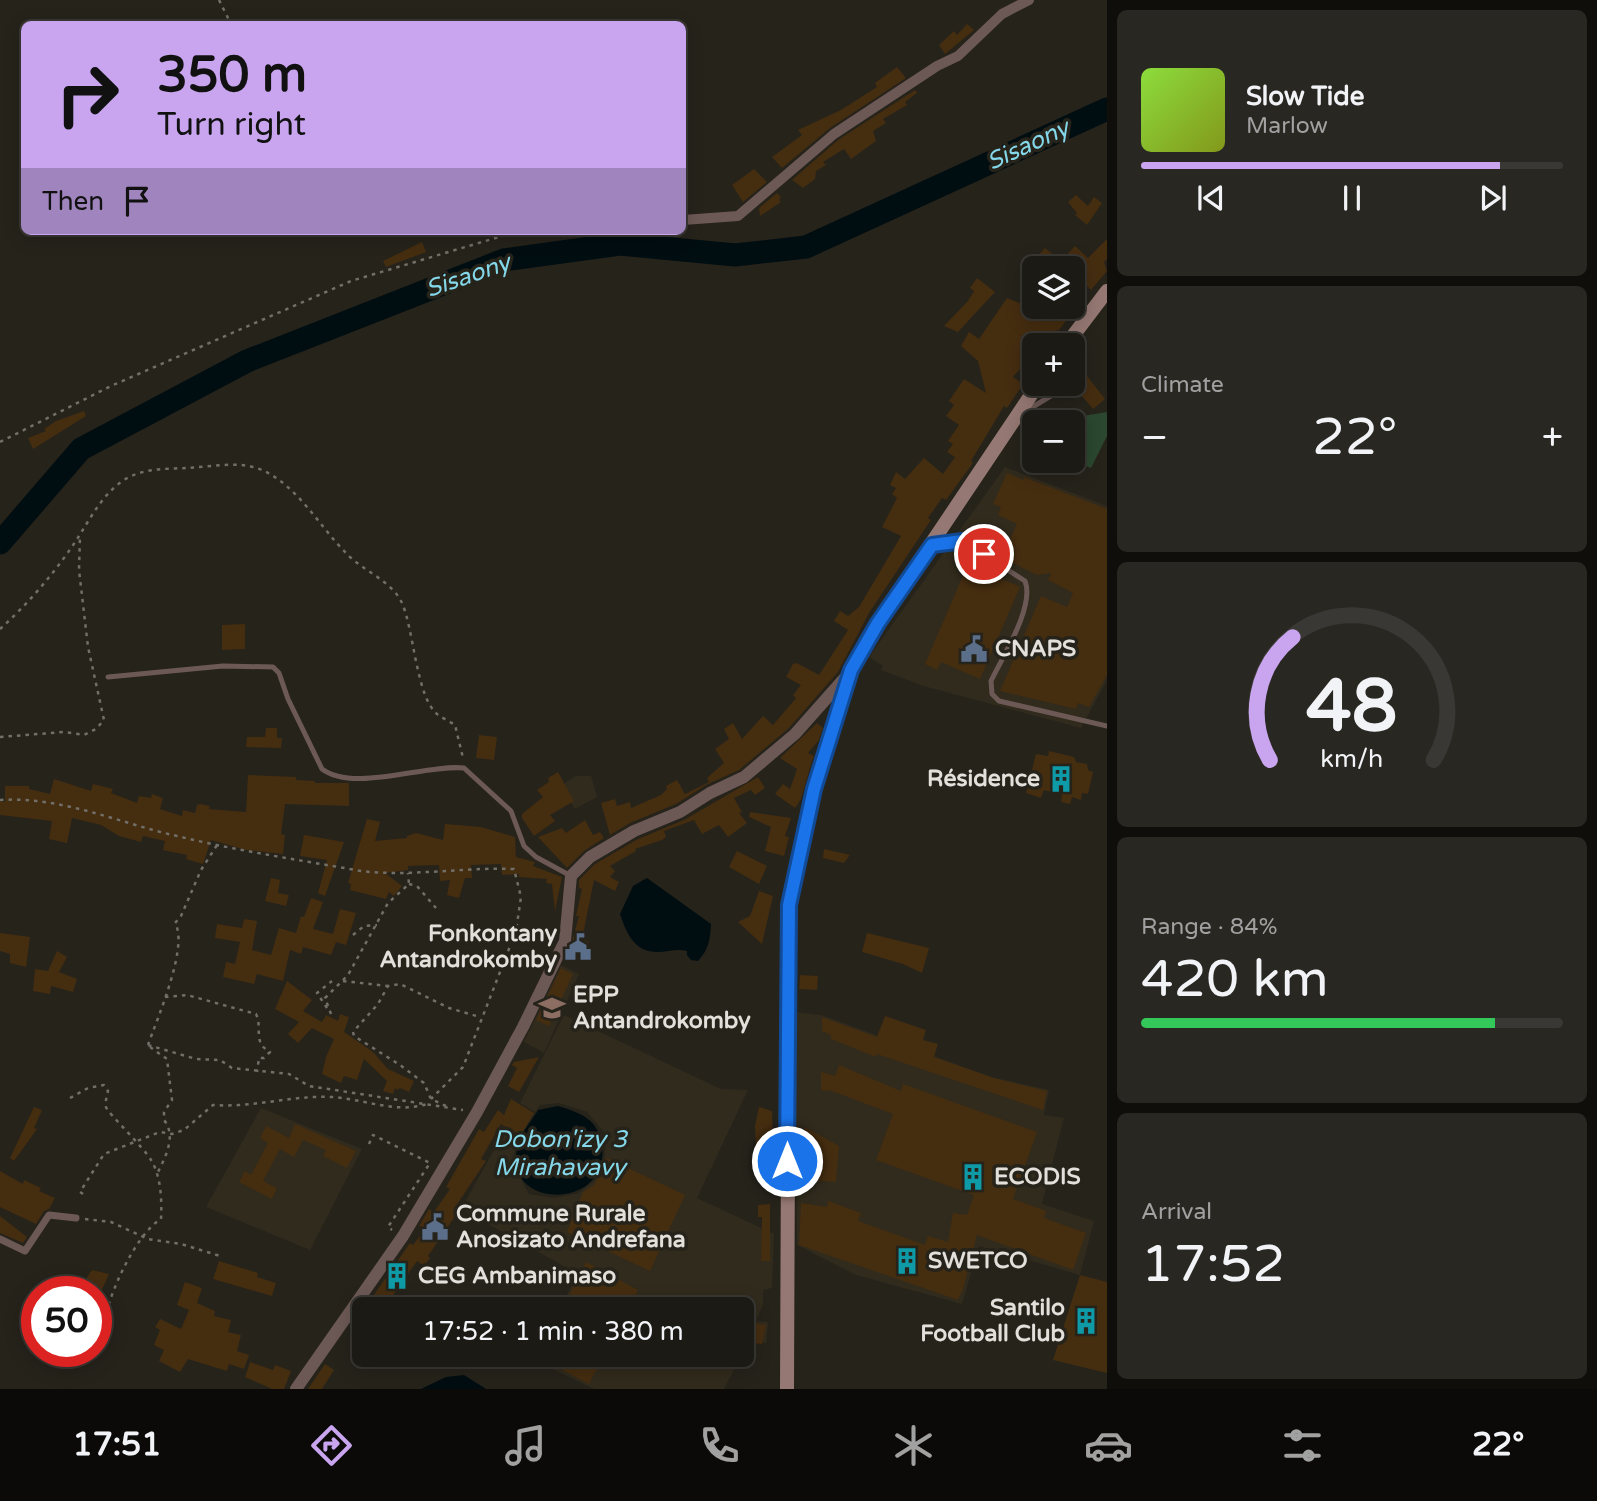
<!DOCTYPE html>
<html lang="en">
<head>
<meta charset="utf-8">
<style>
	:root { --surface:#1c1a14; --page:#292722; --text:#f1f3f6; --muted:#a0a1a0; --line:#3a3834; --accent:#c8a5ee }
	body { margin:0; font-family:"Varela Round",sans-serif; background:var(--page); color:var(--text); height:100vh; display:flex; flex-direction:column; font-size:26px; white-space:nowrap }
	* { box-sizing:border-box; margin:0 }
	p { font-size:23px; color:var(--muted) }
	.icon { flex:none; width:38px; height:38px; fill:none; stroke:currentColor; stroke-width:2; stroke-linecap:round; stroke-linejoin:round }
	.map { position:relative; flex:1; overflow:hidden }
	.panel { display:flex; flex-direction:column; gap:10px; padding:10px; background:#0f0e0b; width:490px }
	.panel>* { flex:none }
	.guide { position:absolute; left:21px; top:21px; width:665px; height:214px; border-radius:10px; box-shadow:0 4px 18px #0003,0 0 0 2px var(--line); background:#c8a5ee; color:#111; overflow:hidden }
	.fabs { position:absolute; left:1022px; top:256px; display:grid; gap:14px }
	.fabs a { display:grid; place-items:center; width:63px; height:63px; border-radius:10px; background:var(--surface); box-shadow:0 4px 18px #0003,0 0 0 2px var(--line); font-size:35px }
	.speed { position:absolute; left:21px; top:1276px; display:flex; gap:14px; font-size:35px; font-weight:700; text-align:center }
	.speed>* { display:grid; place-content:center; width:91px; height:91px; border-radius:50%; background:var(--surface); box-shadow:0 4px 18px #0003,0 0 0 2px var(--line); line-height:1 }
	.speed .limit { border:10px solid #d22; background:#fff; color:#111 }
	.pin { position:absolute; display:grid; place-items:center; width:60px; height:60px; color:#fff; margin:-30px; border:4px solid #fff; border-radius:50%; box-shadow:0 2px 7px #0007 }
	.me { position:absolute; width:77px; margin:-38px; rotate:0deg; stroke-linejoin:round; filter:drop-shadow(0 0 5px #0008) }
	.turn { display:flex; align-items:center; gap:24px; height:147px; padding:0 21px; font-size:32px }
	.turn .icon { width:91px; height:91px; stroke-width:2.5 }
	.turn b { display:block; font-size:49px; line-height:60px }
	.then { display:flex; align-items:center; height:66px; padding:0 21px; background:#0003; gap:14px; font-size:26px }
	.big { font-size:52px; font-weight:600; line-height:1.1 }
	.panel .widget { flex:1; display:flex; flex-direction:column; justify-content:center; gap:10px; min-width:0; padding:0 24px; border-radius:10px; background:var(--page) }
	.panel .dial { align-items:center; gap:0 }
	.dial svg { height:182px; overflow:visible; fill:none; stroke:var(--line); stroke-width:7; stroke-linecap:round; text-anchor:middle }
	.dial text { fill:var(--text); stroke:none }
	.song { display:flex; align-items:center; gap:21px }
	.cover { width:84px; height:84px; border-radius:10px; background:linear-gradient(135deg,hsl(90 70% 55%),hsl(70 70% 35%)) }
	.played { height:7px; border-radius:4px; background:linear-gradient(90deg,var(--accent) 85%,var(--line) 85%) }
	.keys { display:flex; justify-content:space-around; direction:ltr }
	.heat { display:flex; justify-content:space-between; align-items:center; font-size:38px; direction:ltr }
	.charge { height:10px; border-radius:5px; background:linear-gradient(90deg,#34c759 84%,var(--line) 0) }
	.trip { position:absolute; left:352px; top:1297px; width:402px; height:70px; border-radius:10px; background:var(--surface); box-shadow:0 4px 18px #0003,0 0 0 2px var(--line); font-weight:600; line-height:70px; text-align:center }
	.tab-bar { display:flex; height:112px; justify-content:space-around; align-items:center; background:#0b0a08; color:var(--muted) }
	.tab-bar .icon { width:49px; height:49px }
	.tab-bar .active { color:var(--accent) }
	.tab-bar b { font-size:32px; color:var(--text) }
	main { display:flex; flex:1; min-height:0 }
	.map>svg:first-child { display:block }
	.built { fill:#312b1d }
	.green { fill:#2b472f }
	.water { fill:#000d11 }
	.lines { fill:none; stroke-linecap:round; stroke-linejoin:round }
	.river { stroke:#000d11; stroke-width:23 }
	.building { fill:#452d10 }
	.path { stroke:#726f68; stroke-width:2.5; stroke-dasharray:3.5 5; stroke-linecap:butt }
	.service { stroke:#6c5956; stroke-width:5 }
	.pedestrian { stroke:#6c5956; stroke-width:7 }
	.minor { stroke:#6c5956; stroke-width:10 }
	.tertiary { stroke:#6c5956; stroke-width:12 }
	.secondary { stroke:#957873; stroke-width:14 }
	.route-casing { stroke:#114b97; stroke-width:18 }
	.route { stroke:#1a73e8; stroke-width:12 }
	.labels { text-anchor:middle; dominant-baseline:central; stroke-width:7; stroke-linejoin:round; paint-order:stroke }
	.poi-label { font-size:23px; font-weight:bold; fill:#e3e0db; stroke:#26231b; text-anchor:start }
	.water-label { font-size:24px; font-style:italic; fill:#84d8e9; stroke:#26231b }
</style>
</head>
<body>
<main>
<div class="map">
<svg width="1107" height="1389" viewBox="0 0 1107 1389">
	<rect width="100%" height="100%" fill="#26231b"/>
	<!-- built -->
	<path class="built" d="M1005,467L1107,506V680L1081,728L923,686L881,670L883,666L869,657Z
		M576,776H591L597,797L575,809L560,786Z
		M561,965L579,974L544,1053L524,1042Z
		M795,1012L821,1015L991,1077L1049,1090L1044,1115L1064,1118L1042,1204L1094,1221L1080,1275L979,1246L962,1304L856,1275L797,1245Z
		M564,1015L721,1089L748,1090L697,1198L774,1234L772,1288L763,1290V1304L756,1321L768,1322L766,1343L749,1341L724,1389H594L532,1359L535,1354H742V1309H559L578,1274L461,1209L508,1125L521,1133L513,1157L514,1166L529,1194L554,1198L579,1193L595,1180L605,1156V1133L587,1112L559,1103L540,1105L535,1112L520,1103Z
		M261,1108L362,1149L310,1250L206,1207Z"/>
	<!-- green -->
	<path class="green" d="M1107,412V436L1091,468L1071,460L1073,422H1046Z"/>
	<!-- water -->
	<path class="water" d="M647,878L711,924C710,940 709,949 698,961L691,960L687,955V951C677,948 668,952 658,952C634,952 627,934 620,914L633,886Z
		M558,1106C581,1113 598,1119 602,1145C611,1215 490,1210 521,1137C525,1128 533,1119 538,1110Z
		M464,1375L486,1389H421L446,1377Z"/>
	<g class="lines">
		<!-- river -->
		<path class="river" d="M0,543L81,449L247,361L504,260L620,244L735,255L806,247L1107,109"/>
	</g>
	<!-- building -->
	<path class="building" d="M967,24L974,30L945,54L939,45L954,31L957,35Z
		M897,67L906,78L830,128L782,168L772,157L802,135L798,130L841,110L877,87L875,83Z
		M915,90L917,93L905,102L907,105L883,119L886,123L873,131L876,141L851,159L844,149L823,162L826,165L816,171L815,179L803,188L792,180L838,140Z
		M754,169L767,182L743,202L732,185Z
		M777,193L781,197L779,200L781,202L760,216L759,208Z
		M1076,195L1088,206L1094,197L1102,203L1087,225L1075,215L1077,213L1068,202Z
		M1107,239V259L1104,262L1107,271L1091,290L1073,272V268H1052L1037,257L1045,248L1061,261L1075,246L1088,258Z
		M422,242L426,252L386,267L383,261Z
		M977,278L995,292L958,332L944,326L968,301L974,291L970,288Z
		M1007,298L1027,306H1063L1072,313L1058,331L1056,330L1050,338L1047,337L1042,344L1034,339V353L1013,377L1023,384L1007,408L1004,406L971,461L973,463L946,500L942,498L928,518L931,520L869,613L838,672L789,728L739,770L706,785L676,804L630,823L610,835L601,803L615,799L617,806L630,802L631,808L661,795L667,789L666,786L677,780L685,794L709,782L707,778L724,763L715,749L729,739L724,729L733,723L742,739L763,716L773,725L796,698L793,695L801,685L786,677L793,664L797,663L819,675L848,630L834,621L840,611L848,616L859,607L901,536L882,527L897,498L892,494L896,488L890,485L896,472L905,479L924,458L943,474L955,457L947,452L953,444L948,441L959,425L946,416L954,405L949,401L964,379L986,393L978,361L961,346L969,332L979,339Z
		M1087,376L1105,399L1093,409L1075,388Z
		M84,411L86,416L33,449L28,438L46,431L44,429L56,421Z
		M1007,473L1024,480V477L1107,509V675L1089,707L1078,703L1076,709L1000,691L1041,596L1067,607L1073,593L1048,580L1051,573L1037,575L985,549L991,536L1008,544L1017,524L998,515L1001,507L993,504Z
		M968,564L1020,587L980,679L941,662L937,670L925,664Z
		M245,624V649L222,650V625Z
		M817,723L823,728L819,740L808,753L814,756L812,761L801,799L795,808L775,794L783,784L790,789L797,769L780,758Z
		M266,728H277V738H282L281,748L246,747L247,737H265Z
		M479,735L497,737L494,760L476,758Z
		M1049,751L1074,757L1076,762L1087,764L1088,770L1093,772L1088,794L1082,793L1081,800L1072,797L1070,804L1061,802L1062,795L1044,790L1041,798L1026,793L1036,754L1048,756Z
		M558,772L574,801L550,815L555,821L534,836L522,818V814L543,797L537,790L549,782L548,778Z
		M248,775L296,777V780L315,781V783H349V806L285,804L281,834L285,835L283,854L246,850L211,840L203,864L186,859L187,855L163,850L165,841L143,836L141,842L119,836L101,825L72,818L67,843L49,839L52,821L0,815V801L5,802V786H29V789L50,794L54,779L91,791L93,784L113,789L111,793L137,803L139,796L151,798L152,794L163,798L160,809L182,816L183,810L195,813L197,805L200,804L210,806L209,809L246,812Z
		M758,777L765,788L755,795L751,790L734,798L742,812L739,813L747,823L728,837L719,825L702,834L694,820L664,831L666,837L662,840L635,849L636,851L610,866L615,871L610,877L619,882L615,891L594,880L582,939L589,942L584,957L569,952L579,916H576L582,889L579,888V880L595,864L638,839L684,820Z
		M750,812L791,818L785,836L789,837L784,856L765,851L771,827L749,817Z
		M367,819L380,822L375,841L407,838V836L416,833L443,840L445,824L481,827L515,837L516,857L535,862L533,866L562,877L555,911L552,884L546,883L547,879L519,877V874L502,875L501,864L471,865L472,878H465L459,898L447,895L450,880L440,881L439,865L408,866V870L385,873L402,886L394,896L389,892L386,899L350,890L351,884L348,883Z
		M585,820L593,835L600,832L604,838L584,851L567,868L538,837L562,828L566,833Z
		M304,835L344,842L325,896L318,893L327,860L300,856Z
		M824,849L850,855L844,863L823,858Z
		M737,851L767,866L759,884L729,867Z
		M271,878L280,880L278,893L289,895L286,906L265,901Z
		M759,891L773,896L762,944L738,922L750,916Z
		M311,898L323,902L313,929L333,934L340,909L356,913L346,945L336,942L331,955L303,947L301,954L290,950L283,981L257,974L254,984L223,977L226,962L235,964L240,942L215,938L217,924L242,928L244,919L257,921L252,950L271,955L279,928L296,933L301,916L304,917Z
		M0,933L30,937L26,967L10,963V954L0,951Z
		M867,933L929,948L922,973L903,964L862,952Z
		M57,951L67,957L59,972L77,979L73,992L51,986L50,994L33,991L35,969L48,971Z
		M561,968L573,974L549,1026L536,1020Z
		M800,975L818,976L817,990L799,989Z
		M287,981L312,1000L303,1011L322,1022L326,1015L338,1021L340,1014L349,1017L344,1032L373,1052L388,1069L414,1081L409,1092L400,1088L397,1090L395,1088L393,1094L383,1091L387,1081L364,1059L357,1080L344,1076L341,1083L322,1074L326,1057L334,1039L312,1028L298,1043L288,1034L299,1022L275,1009Z
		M885,1016L926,1030L923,1040L938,1044L934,1057L994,1078L1047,1091L1043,1110L877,1054L876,1057L831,1039V1035L822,1031V1017L877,1037Z
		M539,1057L519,1092L508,1086L517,1068L512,1065L514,1062Z
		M839,1065L901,1091L903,1084L1037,1132L1013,1199L1046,1211L1044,1218L1086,1233L1073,1270L977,1235L963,1289L958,1300L799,1245L801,1203L827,1207L828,1201L861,1213L858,1221L925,1245L928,1236L948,1242L953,1213L967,1215L974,1195L876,1160L893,1114L832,1091L821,1090V1072L835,1076Z
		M511,1099L534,1113L522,1133L519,1131L517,1134L501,1124L481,1159L486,1161L456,1206L460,1209L428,1256L430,1258L424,1266L417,1261L384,1308L371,1299L410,1243L413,1245L425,1229L419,1226L429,1209L434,1212L450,1189L446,1187L479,1129L484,1132L498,1110L504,1115Z
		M34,1107L42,1110L34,1128L37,1129L14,1161L10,1158Z
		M759,1107L772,1111L773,1144L756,1145L755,1126Z
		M295,1124L356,1151L347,1168L323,1156L326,1150L303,1140L294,1157L280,1149L263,1181L277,1188L272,1199L239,1182L245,1171L251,1175L268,1143L260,1138L266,1126L289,1138Z
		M805,1127L839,1146L836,1182L803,1179Z
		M607,1158L685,1195L650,1271L567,1232L583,1192L594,1185Z
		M0,1171L23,1184L24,1180L41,1188L39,1191L55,1198L49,1209L44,1211L36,1224L0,1207Z
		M770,1204V1261H761L762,1217H758V1205Z
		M0,1216L27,1237L23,1243L0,1233Z
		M219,1261L258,1273L257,1277L276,1283L272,1296L213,1279Z
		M586,1262L638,1290L628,1309H562Z
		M92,1270L109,1274L101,1292H77Z
		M1080,1275L1107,1282V1373L1053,1360Z
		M185,1282L202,1288L197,1303L215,1311L214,1316L231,1320L228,1332L241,1335L237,1351L249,1355L244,1369L229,1364L227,1371L188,1359L180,1372L159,1361L164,1350L154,1345L160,1330L155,1327L160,1319L181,1329L189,1310L177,1305Z
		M742,1321L766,1325L762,1344L742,1342Z
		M533,1354H605L589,1384Z
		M250,1362L273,1370L275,1365L291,1371L284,1389H272L245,1377Z
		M325,1364L334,1370L322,1389H308Z"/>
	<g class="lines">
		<!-- path -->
		<path class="path" d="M219,0L231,24
			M0,442L111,386L351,281L519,231
			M0,629C29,603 58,569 79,536C91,517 102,496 121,482C140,468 164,469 187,468C204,467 223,464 240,465C288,467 317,525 347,554C363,571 392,581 402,603C414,630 416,696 437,714C442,718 449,721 455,725L463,758
			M0,737L64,732L84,735L96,729L104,720L88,647L79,570L80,535
			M0,800C61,796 119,823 177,836C238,851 300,860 361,871C411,877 462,867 514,869L521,897L516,931L463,1067L431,1099
			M409,884L417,886L436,908
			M353,935L364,926L377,925
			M343,981L388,986
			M165,997L187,995L256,1014C263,1029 252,1042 270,1052L264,1058H259L257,1072
			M327,1008L317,993L332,981
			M331,1014L325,998L348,975L388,903L409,884L408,873
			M148,1045L196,1059L220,1060L232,1068L289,1074L309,1086L463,1110
			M148,1045C157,1019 189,946 175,923L181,916L201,870L217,845
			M150,1047L167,1059L172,1100L164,1112V1120C177,1136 165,1158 157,1174
			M70,1098L88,1088L104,1085L108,1091C107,1096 105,1101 106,1107C107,1112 145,1149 151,1160C161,1176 162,1200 161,1219C135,1234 103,1304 103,1334
			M446,1106L431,1099L424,1083L400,1065L354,1036L353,1032L378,1004L388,986L400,984L449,1008L480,1017
			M369,1144L373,1135L430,1163L388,1227L392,1230
			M83,1194L80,1192L104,1154L160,1132L172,1134L184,1130L213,1105C253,1108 292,1095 332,1097C364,1099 396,1114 427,1104
			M85,1219L111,1222L148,1239L181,1244L220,1256"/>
		<!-- service -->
		<path class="service" d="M1073,383C1089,368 1084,354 1078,335
			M1026,411L1072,383
			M935,545L963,541L1025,581C1035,606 1003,656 991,681L992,694L999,701L1107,726
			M108,677L223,666L273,667L279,673L288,699L322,769C354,793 425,764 464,768L511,811L524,846L536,857L571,876"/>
		<!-- pedestrian -->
		<path class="pedestrian" d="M0,1239L25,1251L49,1215L76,1218"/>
		<!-- minor -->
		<path class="minor" d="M683,220L738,216L834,134L937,66L958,56L1002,14L1029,0"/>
		<!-- tertiary -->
		<path class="tertiary" d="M296,1389L403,1236L477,1112L523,1027L565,941L571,876L590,857L634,831L680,812L710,793L744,777L795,734L850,672"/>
		<!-- secondary -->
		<path class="secondary" d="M1066,345L1107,291
			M787,1389L789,905L814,789L851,670L878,623L1039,383"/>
	</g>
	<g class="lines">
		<defs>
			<path id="route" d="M787,1161L789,905L814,789L851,670L878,623L932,545L963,541L984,554"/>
		</defs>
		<!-- route casing -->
		<use href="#route" class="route-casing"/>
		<!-- route -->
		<use href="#route" class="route"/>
	</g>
	<!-- icons -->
	<defs>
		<symbol id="civic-bare" viewBox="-9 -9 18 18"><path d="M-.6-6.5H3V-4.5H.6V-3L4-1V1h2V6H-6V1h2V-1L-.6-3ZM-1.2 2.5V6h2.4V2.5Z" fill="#5c6f8a" stroke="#26231b" stroke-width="2.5" paint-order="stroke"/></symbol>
		<symbol id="building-bare" viewBox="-9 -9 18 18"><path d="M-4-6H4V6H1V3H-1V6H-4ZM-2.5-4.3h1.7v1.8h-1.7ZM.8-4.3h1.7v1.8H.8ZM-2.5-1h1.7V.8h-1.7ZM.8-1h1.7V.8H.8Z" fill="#0f9aa8" stroke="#26231b" stroke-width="2.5" paint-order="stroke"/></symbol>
		<symbol id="school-bare" viewBox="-9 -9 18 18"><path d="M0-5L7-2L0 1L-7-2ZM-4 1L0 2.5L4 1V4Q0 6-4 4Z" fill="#8d6e63" stroke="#26231b" stroke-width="2.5" paint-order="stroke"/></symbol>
	</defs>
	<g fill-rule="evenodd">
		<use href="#civic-bare" x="955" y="630" width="38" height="38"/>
		<use href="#building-bare" x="1042" y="760" width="38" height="38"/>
		<use href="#civic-bare" x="559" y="928" width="38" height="38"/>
		<use href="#school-bare" x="533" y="989" width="38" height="38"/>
		<use href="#building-bare" x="954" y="1158" width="38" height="38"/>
		<use href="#civic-bare" x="416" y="1208" width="38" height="38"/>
		<use href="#building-bare" x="888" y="1242" width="38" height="38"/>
		<use href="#building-bare" x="378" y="1257" width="38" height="38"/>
		<use href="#building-bare" x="1067" y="1302" width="38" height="38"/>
	</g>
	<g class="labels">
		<!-- poi labels -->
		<g class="poi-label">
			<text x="995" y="649">CNAPS</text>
			<text x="1040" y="779" text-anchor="end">Résidence</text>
			<text x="557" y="934" text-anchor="end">Fonkontany<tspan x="557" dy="26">Antandrokomby</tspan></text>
			<text x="573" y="995">EPP<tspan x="573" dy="26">Antandrokomby</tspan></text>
			<text x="994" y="1177">ECODIS</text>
			<text x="456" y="1214">Commune Rurale<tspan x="456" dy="26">Anosizato Andrefana</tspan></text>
			<text x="928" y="1261">SWETCO</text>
			<text x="418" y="1276">CEG Ambanimaso</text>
			<text x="1065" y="1308" text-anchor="end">Santilo<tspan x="1065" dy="26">Football Club</tspan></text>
		</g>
		<!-- water labels -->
		<g class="water-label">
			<text transform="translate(1028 145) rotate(-25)">Sisaony</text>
			<text transform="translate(468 276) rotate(-19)">Sisaony</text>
			<text x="560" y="1139">Dobon'izy 3<tspan x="560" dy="28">Mirahavavy</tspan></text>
		</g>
	</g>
</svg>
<div class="fabs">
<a><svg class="icon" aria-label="layers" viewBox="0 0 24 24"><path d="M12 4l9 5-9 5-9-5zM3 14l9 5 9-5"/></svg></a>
<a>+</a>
<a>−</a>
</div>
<div class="speed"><div class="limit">50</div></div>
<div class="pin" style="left:984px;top:554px;background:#d93025"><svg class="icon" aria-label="arrive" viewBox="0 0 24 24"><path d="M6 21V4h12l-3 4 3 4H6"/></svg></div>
<svg class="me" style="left:787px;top:1161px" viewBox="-20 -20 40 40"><circle r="17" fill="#1a73e8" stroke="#fff" stroke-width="3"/><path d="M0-11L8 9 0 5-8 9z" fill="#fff"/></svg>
<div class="trip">17:52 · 1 min · 380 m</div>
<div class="guide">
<div class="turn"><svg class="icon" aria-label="right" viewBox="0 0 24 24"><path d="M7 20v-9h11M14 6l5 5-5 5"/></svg><div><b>350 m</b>Turn right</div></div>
<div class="then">Then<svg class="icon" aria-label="arrive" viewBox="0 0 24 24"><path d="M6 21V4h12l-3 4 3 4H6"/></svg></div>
</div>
</div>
<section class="panel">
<div class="widget">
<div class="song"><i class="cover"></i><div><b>Slow Tide</b><p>Marlow</p></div></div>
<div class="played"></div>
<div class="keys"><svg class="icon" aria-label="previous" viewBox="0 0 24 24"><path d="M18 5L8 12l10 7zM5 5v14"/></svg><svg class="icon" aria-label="pause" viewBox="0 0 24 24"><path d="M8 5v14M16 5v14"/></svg><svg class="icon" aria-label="next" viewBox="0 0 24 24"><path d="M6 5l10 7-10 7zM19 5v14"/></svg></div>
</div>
<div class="widget"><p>Climate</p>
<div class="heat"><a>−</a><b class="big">22°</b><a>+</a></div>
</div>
<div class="widget dial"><svg viewBox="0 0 100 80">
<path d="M14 69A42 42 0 1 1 86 69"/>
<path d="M14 69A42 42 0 0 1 24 15" stroke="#c8a5ee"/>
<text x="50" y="56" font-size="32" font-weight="700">48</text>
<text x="50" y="72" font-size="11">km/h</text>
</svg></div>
<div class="widget"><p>Range · 84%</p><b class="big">420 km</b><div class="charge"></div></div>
<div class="widget"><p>Arrival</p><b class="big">17:52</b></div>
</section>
</main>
<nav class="tab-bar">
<b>17:51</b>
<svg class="icon active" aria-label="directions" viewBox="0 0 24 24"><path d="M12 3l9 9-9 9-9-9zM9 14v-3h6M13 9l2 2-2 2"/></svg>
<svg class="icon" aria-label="music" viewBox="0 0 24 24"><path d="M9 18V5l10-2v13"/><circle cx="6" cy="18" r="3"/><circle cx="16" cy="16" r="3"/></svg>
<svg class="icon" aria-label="phone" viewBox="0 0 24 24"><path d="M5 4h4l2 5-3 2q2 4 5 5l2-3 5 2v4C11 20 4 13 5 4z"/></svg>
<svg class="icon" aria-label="climate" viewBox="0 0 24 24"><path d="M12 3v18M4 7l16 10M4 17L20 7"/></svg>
<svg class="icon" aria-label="car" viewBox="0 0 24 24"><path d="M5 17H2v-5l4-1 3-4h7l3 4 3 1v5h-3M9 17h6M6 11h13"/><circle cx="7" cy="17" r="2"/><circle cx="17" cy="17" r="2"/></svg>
<svg class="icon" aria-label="filters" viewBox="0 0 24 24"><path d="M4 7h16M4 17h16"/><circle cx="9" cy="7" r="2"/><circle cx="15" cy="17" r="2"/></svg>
<b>22°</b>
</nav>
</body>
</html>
